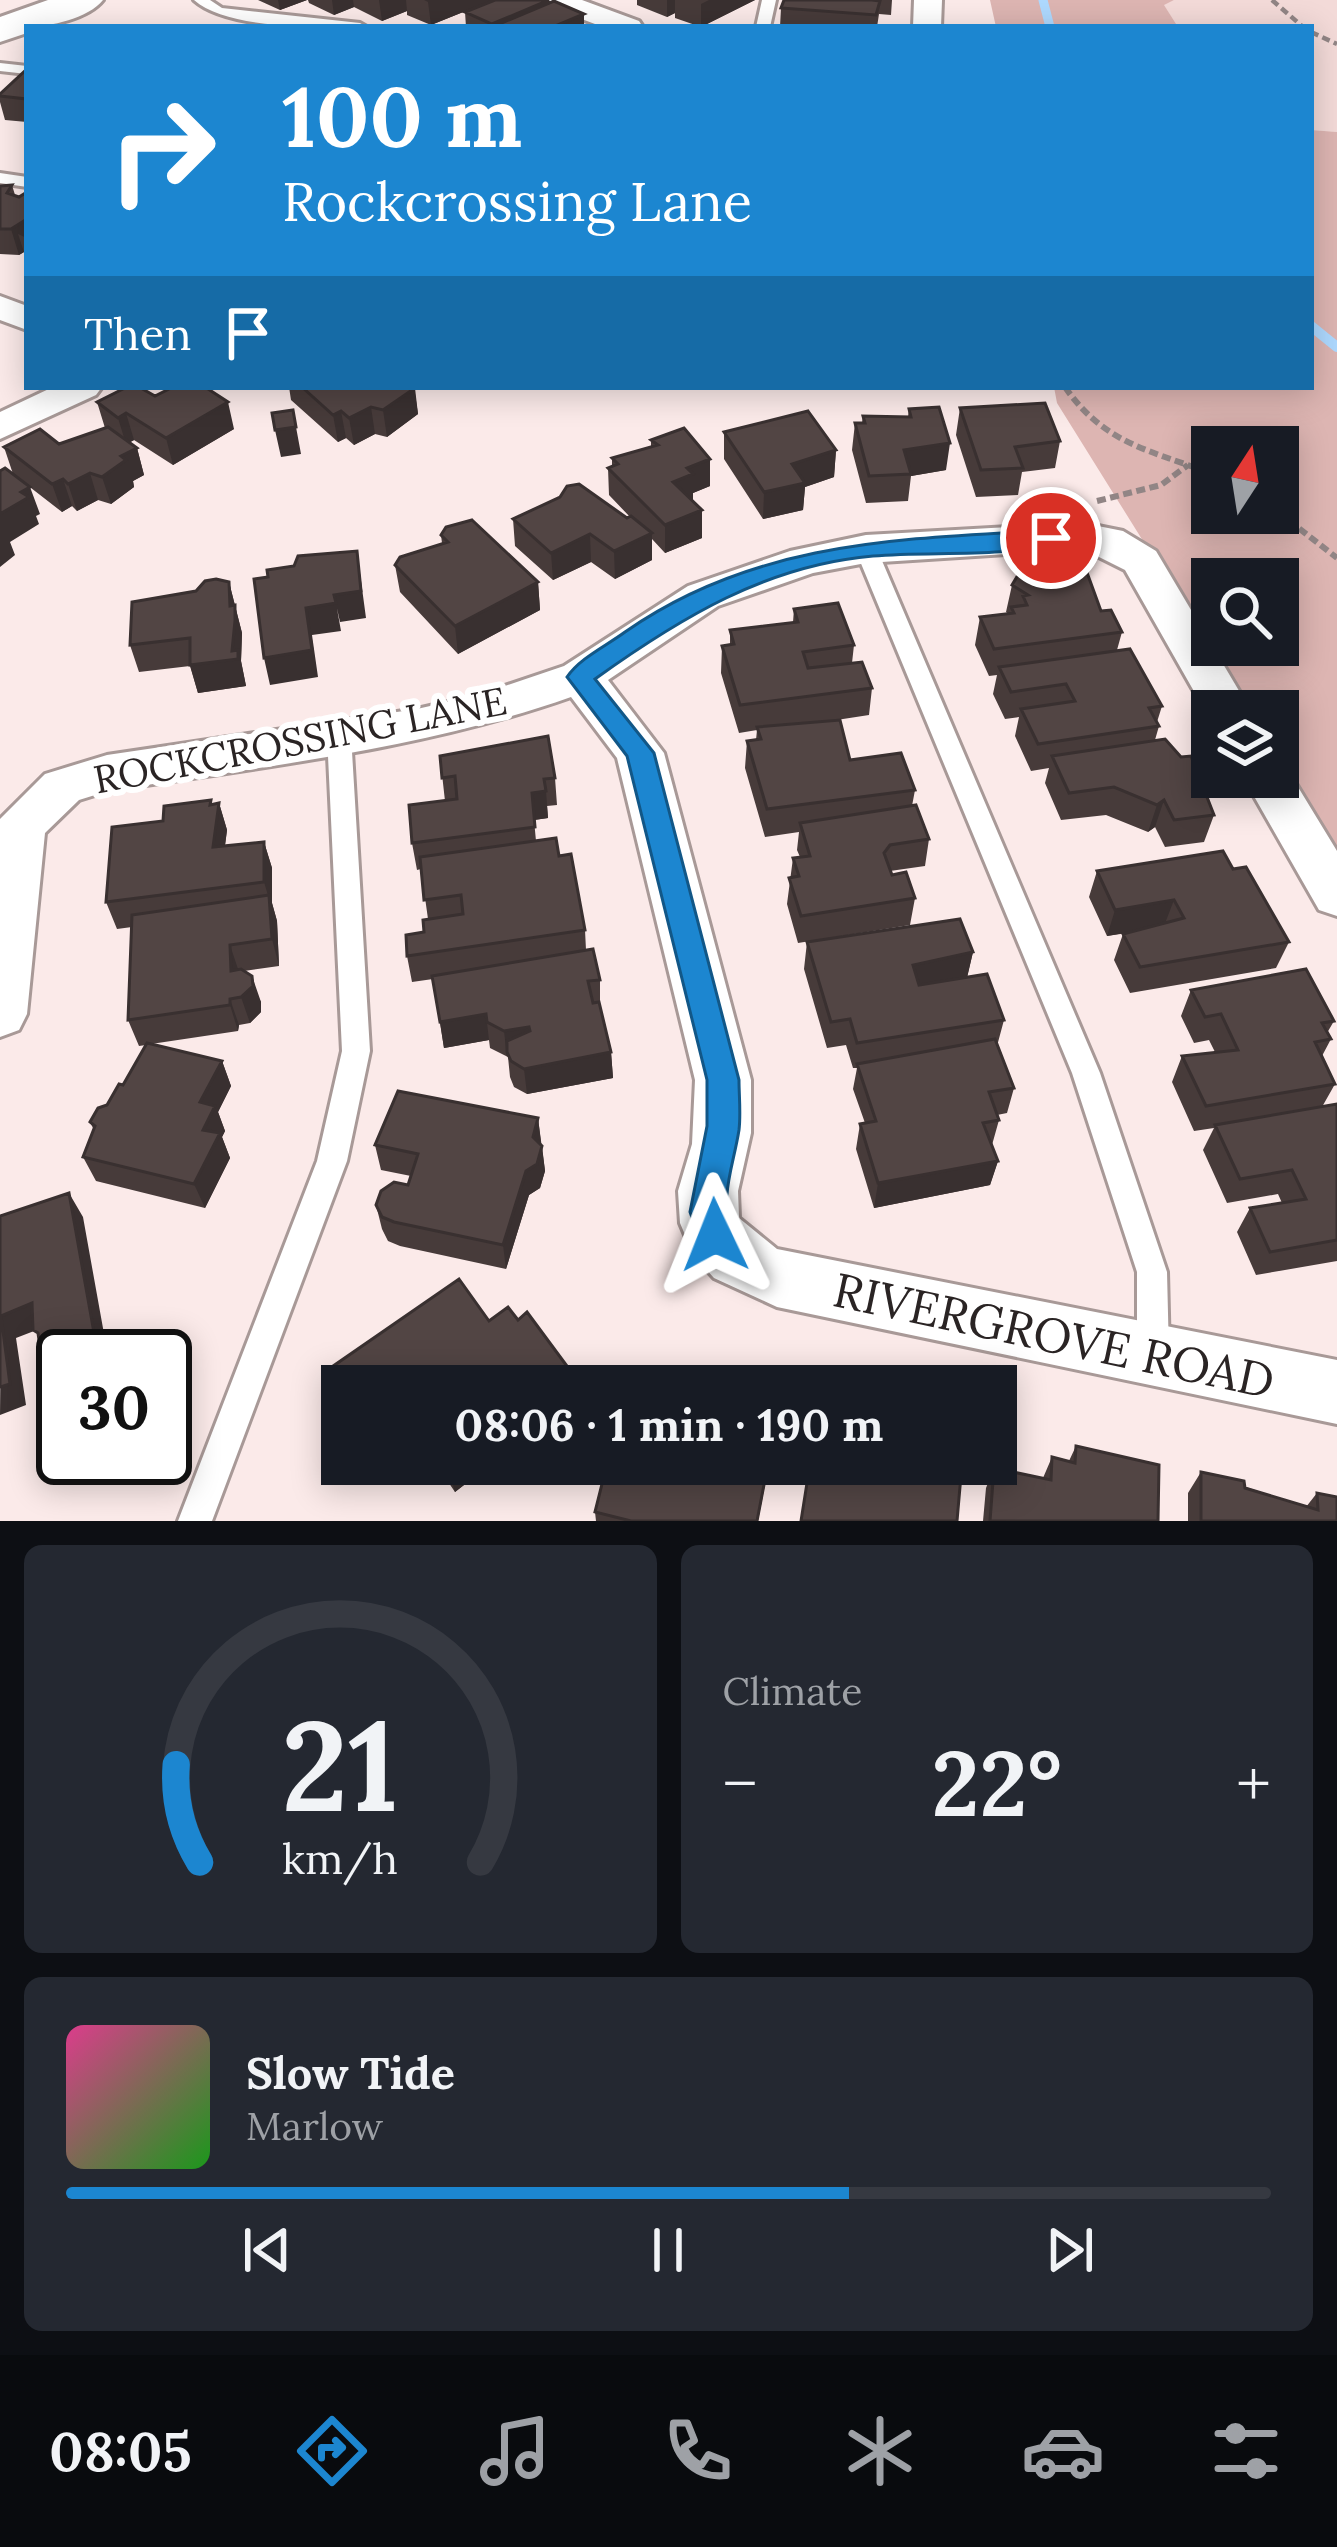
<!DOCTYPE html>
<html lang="en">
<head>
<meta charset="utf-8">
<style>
	:root { --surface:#171b24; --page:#242831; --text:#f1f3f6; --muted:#9ea1a6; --line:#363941; --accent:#1c86d0 }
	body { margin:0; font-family:Lora,serif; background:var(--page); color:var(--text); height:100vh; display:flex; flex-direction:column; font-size:45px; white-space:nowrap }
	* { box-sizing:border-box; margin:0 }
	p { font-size:39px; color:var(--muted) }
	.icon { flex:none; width:66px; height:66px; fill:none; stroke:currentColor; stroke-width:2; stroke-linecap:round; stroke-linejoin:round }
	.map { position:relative; height:1521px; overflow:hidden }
	.drawer { display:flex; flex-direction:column; gap:24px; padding:24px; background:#0d0f14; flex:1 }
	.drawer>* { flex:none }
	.banner { position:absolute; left:24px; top:24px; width:1290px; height:366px; border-radius:0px; box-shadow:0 6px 30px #0003; background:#1c86d0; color:#fff; overflow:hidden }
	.needle { width:78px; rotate:12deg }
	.tools { position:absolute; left:1191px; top:426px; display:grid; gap:24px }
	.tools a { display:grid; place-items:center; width:108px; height:108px; border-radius:0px; background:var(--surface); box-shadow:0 6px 30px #0003; font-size:60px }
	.speed { position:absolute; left:36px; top:1329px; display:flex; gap:24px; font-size:60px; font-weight:700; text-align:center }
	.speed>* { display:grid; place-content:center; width:156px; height:156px; border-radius:50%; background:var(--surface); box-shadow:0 6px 30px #0003; line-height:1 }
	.speed .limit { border:6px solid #111; border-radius:18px; background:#fff; color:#111 }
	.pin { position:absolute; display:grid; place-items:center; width:102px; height:102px; color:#fff; margin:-51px; border:6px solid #fff; border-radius:50%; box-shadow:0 3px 12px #0007 }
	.me { position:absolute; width:132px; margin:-66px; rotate:358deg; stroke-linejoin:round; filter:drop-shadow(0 0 9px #0008) }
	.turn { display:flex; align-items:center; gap:42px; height:252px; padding:0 60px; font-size:54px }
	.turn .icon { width:156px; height:156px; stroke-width:2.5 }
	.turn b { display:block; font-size:84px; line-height:102px }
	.then { display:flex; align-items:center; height:114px; padding:0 60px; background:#0003; gap:24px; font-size:45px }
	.big { font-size:90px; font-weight:700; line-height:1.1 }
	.drawer .card { flex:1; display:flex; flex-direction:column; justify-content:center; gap:18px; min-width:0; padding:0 42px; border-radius:18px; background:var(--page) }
	.drawer .dial { align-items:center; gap:0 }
	.dial svg { height:312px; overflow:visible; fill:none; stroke:var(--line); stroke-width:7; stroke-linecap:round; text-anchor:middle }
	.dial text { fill:var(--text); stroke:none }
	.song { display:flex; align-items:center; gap:36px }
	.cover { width:144px; height:144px; border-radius:18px; background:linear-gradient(135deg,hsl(330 70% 55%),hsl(120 70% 35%)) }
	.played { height:12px; border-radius:6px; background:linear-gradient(90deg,var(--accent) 65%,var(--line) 65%) }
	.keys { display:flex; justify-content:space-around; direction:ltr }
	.heat { display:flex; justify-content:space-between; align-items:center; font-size:66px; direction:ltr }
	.drawer .tiles { flex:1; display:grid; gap:24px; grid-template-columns:1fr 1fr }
	.card:last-child { grid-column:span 2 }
	.trip { position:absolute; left:321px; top:1365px; width:696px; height:120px; border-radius:0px; background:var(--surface); box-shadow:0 6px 30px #0003; font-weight:700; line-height:120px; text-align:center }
	.menu { display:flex; height:192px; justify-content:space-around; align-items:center; background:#090b0e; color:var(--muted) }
	.menu .icon { width:84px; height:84px }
	.menu .on { color:var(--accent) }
	.menu b { font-size:54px; color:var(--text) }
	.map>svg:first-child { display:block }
	.built { fill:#f3dad8 }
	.green { fill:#ddb5b2; fill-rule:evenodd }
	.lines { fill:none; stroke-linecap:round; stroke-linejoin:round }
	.stream-far1 { stroke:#aed9ff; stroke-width:9 }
	.stream { stroke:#aed9ff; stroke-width:10 }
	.lane-casing { stroke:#a89997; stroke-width:6 }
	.street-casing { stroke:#a89997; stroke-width:6 }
	.secondary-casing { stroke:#a89997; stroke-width:6 }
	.path-far1 { stroke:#918585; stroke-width:4.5; stroke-dasharray:8 4.5; stroke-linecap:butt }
	.path { stroke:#918585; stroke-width:6; stroke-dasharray:9 4.5; stroke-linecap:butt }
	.lane { fill:#fff; fill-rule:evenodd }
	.street { fill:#fff; fill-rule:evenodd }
	.secondary { fill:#fff; fill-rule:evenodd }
	.wall { fill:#473b3a }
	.shaded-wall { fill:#393030 }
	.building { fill:#524544; stroke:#393030; stroke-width:3 }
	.route { fill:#1c86d0; stroke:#125787; stroke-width:3 }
	.labels { text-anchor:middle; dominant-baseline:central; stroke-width:12; stroke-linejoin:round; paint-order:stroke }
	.street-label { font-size:39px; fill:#2a2424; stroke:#fff }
	.near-street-label { font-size:48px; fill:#2a2424; stroke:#fff }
</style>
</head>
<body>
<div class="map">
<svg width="1337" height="1521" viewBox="0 0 1337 1521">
	<rect width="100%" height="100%" fill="#fbeae9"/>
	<!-- built -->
	<path class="built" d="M1174,0H1337V132L1311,130V27H1178L1163,4Z"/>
	<!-- green -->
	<path class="green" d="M990,0H1174L1164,5L1178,27H996Z
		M1311,130L1337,132V852L1278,757V711H1249L1057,403L1054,387H1311ZM1212,447H1278V513H1212ZM1212,579H1278V645H1212Z"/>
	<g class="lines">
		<!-- stream-far1 -->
		<path class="stream-far1" d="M1043,0L1050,27"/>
		<!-- stream -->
		<path class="stream" d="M1311,326L1337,347"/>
		<defs>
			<path id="lane" d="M194,0H210L222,8L360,23L367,27C322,27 227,30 194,0Z
				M762,0H776L770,27H756Z
				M0,63L27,66V74L0,71Z
				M0,173L27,177V187L0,183Z
				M866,542L877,549L1100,1073L1167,1272L1169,1355L1164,1366L1153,1371L1142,1366L1137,1355V1272L1072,1073L855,549Z
				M339,726L351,735L370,1051L347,1161L212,1521H178L317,1161L342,1051L327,735Z"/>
			<path id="street" d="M543,0H582L639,21L643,27H603L547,6Z
				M914,0H942L941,27H913Z
				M0,296L27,306V330L0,320Z
				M53,387H102L96,395L0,439V412Z
				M1083,523L1123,531L1156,551L1251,711H1212V723L1125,570L1083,549L866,563L813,573L718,606L608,680L664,753L751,1080V1133L738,1191L739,1218L777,1249L1337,1360V1424L777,1307L714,1278L694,1256L680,1223L678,1191L692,1144L695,1080L617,758L571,697C421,750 264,766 108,791L79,800L45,833L27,1014L19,1030L0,1037V819L45,774L107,755L417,709L478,695L564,666L688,586L790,551L866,535Z
				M1278,762L1284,764L1337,851V916L1319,910L1243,777H1278Z"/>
			<path id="secondary" d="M48,0H103C89,18 50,27 27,27V33L0,42V17Z"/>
		</defs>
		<!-- lane casing -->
		<use href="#lane" class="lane-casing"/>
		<!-- street casing -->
		<use href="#street" class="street-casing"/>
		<!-- secondary casing -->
		<use href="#secondary" class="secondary-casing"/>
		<!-- path-far1 -->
		<path class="path-far1" d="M1272,0L1303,27
			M1311,32L1337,44"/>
		<!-- path -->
		<path class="path" d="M1065,387C1105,445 1151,450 1212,474
			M1097,501L1161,485L1188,465
			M1278,512L1337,558"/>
		<!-- lane -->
		<use href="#lane" class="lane"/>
		<!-- street -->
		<use href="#street" class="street"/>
		<!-- secondary -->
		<use href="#secondary" class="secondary"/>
	</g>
	<!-- wall -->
	<path class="wall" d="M258,0H307L280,10Z
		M308,0H493L431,25L407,15V11L382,21L354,7L334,15L309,3Z
		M637,0H755L701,27L675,18V13L667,17L637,5Z
		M784,0H892L891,15L879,14L877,27H780L781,8Z
		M549,3L584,27H466L465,12Z
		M26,69L27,122L5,120L0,102V94Z
		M12,185L15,195L19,197L27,192V260L24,252L19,255L0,254V186Z
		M289,387H414L418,414L387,437L375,434L354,445L346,438L338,442L291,400Z
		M155,396L234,429L173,465L134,440L129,443L137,448L144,475L133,481L134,487L111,504L98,500L77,511L72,506L62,512L13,474L4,447L59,444L105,428L97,402Z
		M960,408L1060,441L1055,468L1022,472L1018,495L976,497L956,435Z
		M909,409L946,470L911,476L908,501L866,503L852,450L855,423H862L863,416L908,417Z
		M724,432L836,450L834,477L805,487L803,510L763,519L724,459Z
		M651,440L710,486L693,493V501L702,510V538L665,553L652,539V560L615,579L591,562L553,580L515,546L513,519L560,497L627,518L630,517L609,495L608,468L612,466V458L651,447Z
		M441,535L538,582L540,610L458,654L400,592L395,565L442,543Z
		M229,582L242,633L241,661L246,686L198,693L190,666L139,672L130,645L196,591Z
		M1012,585L1101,611L1122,632L1117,650L1162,706L1157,722L1159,726L1155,740L1214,815L1204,842L1165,847L1155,827L1148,832L1106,815L1061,820L1045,783L1049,768L1031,771L1015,736L1019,717L1005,719L993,694L997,675L989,676L975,645L980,617L1009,614L1006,612Z
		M794,609L854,645L852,663L872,688L869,715L830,721L850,760L915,790L912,806L929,839L925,866L890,871L892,875L915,898L910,925L798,943L787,904L793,858L800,857L797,850L799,832L765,837L745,768L747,741L756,740L757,730L739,733L721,673L722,646L730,645V630L793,622Z
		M440,756L555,778L557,805L547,806L548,818L534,820L536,841L559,856L585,930L586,950L600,980V1006L611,1052L613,1078L527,1094L514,1087L510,1077L508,1057L490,1048L489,1040L444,1048L433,979L412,982L407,956L424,932L428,919L421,869L417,870L412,843L445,801Z
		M211,800L212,804L219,803L227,830L225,846L264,842L272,868V903L277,921L279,966L244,971L261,1002V1012L250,1023L239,1025L238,1031L151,1044L222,1061L231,1086L218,1112L225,1131L222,1137L230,1158L205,1208L96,1181L83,1157L94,1130L90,1122L107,1105L123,1085L146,1045L139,1046L128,1020L132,927L117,929L106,902L163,821Z
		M1233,869L1289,942L1276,968L1130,993L1114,960L1123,934L1127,933L1107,936L1089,897L1097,871Z
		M807,942L973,952L967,977L1004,1020L997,1046L1014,1088L1007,1113L997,1115L999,1120L992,1145L998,1161L990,1185L874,1208L856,1149L860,1124L865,1123L853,1089L857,1068H853L846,1045L827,1048L804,969Z
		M1191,990L1334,1021L1327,1033L1331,1039L1322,1056L1335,1084L1322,1107L1337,1104V1261L1256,1275L1237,1232L1250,1208L1282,1203L1278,1194L1227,1203L1203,1150L1214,1128L1194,1131L1172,1082L1182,1056L1215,1052L1209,1040L1194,1043L1181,1016Z
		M538,1118L545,1171L540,1188L529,1195L506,1269L400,1246L388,1241L382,1229L376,1205L408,1185L411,1176L381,1170L375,1145Z
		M489,1321L576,1386H342V1404L335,1393L326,1371Z
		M1076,1446L1158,1521H983L986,1488L994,1468L1043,1478L1052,1457L1069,1461Z
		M436,1464H491L455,1492Z
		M769,1464L758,1521H596L595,1512Z
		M1201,1472L1306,1507L1317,1493L1337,1521H1188V1493Z"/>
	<!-- shaded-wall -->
	<path class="shaded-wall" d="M278,0H307L280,10Z
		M332,0H353L354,7L334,15Z
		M379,0H406L407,11L382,21Z
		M424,0H493L431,25L428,2Z
		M549,0L550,23L493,27L492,24Z
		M667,0H675V13L667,17Z
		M709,0H755L701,27V4Z
		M584,14V27H553Z
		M27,219V238L18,234L24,252L19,255L11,229Z
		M415,388L418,414L387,437L383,410Z
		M228,402L234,429L173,465L166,438Z
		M371,407L375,434L354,445L349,418Z
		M341,411L346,438L338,442L333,415Z
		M126,413L134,440L126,444L118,418Z
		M296,427L301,454L281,457L275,430Z
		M950,443L946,470L911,476L904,450Z
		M137,448L144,475L133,481L134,487L111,504L102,477L121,456Z
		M836,450L834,477L805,487L803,510L763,519L764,492L792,464Z
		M710,459V486L693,493V501L673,482L687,468Z
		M90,473L98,500L77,511L68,484Z
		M63,479L72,506L62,512L52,484Z
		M30,487L40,514L36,516L39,524L10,542L15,555L0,567V514L21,492Z
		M702,510V538L665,553V525Z
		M652,533V560L615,579L614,551Z
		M590,534L591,562L553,580L551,553Z
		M357,551L366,618L340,622L334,595Z
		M229,582L242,633L241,661L246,686L198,693L190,665L232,651Z
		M538,582L540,610L458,654L455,626Z
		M336,603L341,631L312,635L318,677L270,685L264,658L306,608Z
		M546,791L548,818L534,820L532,793Z
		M211,800L217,819L219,803L227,830L221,874L213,847Z
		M1164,800L1155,827L1148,832L1157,805Z
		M264,842L272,868V903L277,921L279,966L272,939L270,902L264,882Z
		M1174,900L1164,926L1107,936L1115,910Z
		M230,945L239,972L231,971Z
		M973,952L967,978L908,991L913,965Z
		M252,976L261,1002V1012L250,1023L241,997Z
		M230,999L239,1025L238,1031L230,1005Z
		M486,1014L489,1040L444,1048L440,1022Z
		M529,1027L532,1052H507V1057L504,1031Z
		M611,1052L613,1078L527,1094L524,1069Z
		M222,1061L231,1086L218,1112L225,1131L222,1137L230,1158L205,1208L194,1184L203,1130L200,1102Z
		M538,1118L541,1143L536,1162L533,1137Z
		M542,1146L545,1171L540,1188L529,1195L506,1269L503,1245L526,1171Z
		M998,1161L990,1185L874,1208L878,1183Z
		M69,1193L83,1217L108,1356H96Z
		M32,1303L47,1326L16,1338L26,1405L0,1415L1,1316Z
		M63,1369V1396L59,1397L44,1376Z
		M575,1377L576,1386H562Z
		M459,1464H491L455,1492L449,1471Z"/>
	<!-- building -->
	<path class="building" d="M495,0H549L492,24L465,12Z
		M784,0H872L880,1L876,15L781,8Z
		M554,1L584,14L553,27H492Z
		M27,69V99L0,96V94Z
		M12,185L7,193L19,197L27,192V219L11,229H0V186Z
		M127,387H139L155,396L173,387H205L228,402L166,438L126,413L118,418L97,402Z
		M302,387H414L415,388L383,410L371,407L349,418L341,411L333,415Z
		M1045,403L1060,441L1015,447L1023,468L981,470L960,408Z
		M939,407L950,443L904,450L911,474L869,476L855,423H865L863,416L911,417L909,409Z
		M293,410L296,427L275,430L272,413Z
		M808,411L836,450L792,464L805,483L764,492L724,432Z
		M108,427L137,448L121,456L126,460L102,477L90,473L68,484L63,479L52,484L4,447L40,429L59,444Z
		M684,428L710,459L687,468L693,474L673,482L702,510L665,525L608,468L618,464L612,458L658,445L651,440Z
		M5,468L30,487L21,492L29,497L0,514V471Z
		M579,484L627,518L631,516L652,533L614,551L590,534L551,553L513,519L560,497L567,486Z
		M472,520L538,582L455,626L395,565L400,557L448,542L441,535L446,527Z
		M357,551L361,591L334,595L336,603L306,608L312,650L264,658L254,579L268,577L267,570L294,566L298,556Z
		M1085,567L1101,611L1111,610L1122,632L994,649L980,617L1014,613L1011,607L1027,605L1023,596L1028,595L1012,585L1018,575Z
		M216,579L229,582L230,606L235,605V621L232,651L238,650V659L190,665V638L130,645L132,602L196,591L205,581Z
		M838,603L854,645L803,652L808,668L862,662L872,688L740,705L722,646L734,644L730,630L798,622L794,609Z
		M1130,649L1162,706L1149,708L1159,726L1038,744L1021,709L1075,701L1066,684L1011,692L999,667Z
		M840,720L850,760L901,753L915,790L767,809L747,741L761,739L757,727Z
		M548,736L555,778L544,779L546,791L532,793L535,827L412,843L409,805L457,799L455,776L442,778L440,756Z
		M1165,739L1181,757L1191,756L1214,815L1174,820L1164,800L1157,805L1114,787L1069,793L1052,756Z
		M211,800L210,805L219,803L213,847L264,842V882L106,902L112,827L163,821L164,806Z
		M916,805L929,839L890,845L884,853L892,875L906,872L915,898L801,916L789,878L799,876L793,858L810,856L800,823Z
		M556,838L559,856L571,854L585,930L407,956L406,935L424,932L423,920L463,914L461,895L424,900L420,857Z
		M1223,851L1233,869L1246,867L1289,942L1140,967L1123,934L1184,918L1174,900L1115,910L1097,871Z
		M269,895L272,939L230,945L231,971L241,969L252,976L253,986L241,997L230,999V1005L128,1020L132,915Z
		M960,919L973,952L913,965L919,985L987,974L1004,1020L857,1043L850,1019L831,1022L807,942Z
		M593,949L600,980L588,981L593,1003L599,1002L611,1052L524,1069L511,1061L507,1052V1041L530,1031L529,1027L504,1031L487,1022L486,1014L440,1022L432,976Z
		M1306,969L1334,1021L1322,1023L1331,1039L1315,1042L1335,1084L1206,1106L1182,1056L1238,1050L1221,1014L1205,1017L1191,990Z
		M995,1039L1014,1088L989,1092L999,1120L983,1123L998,1161L878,1183L860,1124L876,1121L857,1064Z
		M147,1043L222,1061L200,1102L215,1106L203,1130L220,1133L194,1184L83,1157L95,1126L90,1122L98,1108L107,1105L119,1084L123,1085Z
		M398,1091L538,1118L533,1137L542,1146L537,1164L526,1171L503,1245L394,1222L382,1217L376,1205L381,1191L394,1182L408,1185L418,1154L375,1145Z
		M1337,1104V1240L1270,1252L1250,1208L1306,1199L1292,1170L1240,1179L1215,1125Z
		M69,1193L98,1355L63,1356V1369L44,1376L38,1333L33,1330L32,1303L1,1316L10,1384L0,1387V1216Z
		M459,1279L489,1321L508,1307L518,1320L527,1312L575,1377L562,1386H440L434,1378L424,1386H342V1395L326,1371Z
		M1076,1446L1159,1465L1158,1521H990L994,1468L1051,1480L1052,1457L1075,1463Z
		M444,1464H459L449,1471Z
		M607,1464H768L757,1521H631L595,1512Z
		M810,1464H962L957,1521H801Z
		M1201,1472L1244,1481L1245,1488L1318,1510L1317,1493L1337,1497V1521H1201Z"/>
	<!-- route -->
	<path class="route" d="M1051,530L1059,533V543C1001,558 933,551 873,556C767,565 680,618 595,679L654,753L739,1080C739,1096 741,1114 739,1130C733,1168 719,1196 732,1235L727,1246L715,1251L702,1246L690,1212L707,1126V1080L627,756L567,677C580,658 606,646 625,632C755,541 899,539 1051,530Z"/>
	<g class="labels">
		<!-- street labels -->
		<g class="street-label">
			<text transform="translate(300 740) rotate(-11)">ROCKCROSSING LANE</text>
		</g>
		<!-- near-street labels -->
		<g class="near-street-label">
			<text transform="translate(1054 1335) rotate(12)">RIVERGROVE ROAD</text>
		</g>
	</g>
</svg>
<div class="tools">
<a><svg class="needle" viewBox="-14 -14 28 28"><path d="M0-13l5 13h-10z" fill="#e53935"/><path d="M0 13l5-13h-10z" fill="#9ea1a6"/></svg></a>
<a><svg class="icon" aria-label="search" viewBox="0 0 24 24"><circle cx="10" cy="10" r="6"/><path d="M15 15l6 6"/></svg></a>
<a><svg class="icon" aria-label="layers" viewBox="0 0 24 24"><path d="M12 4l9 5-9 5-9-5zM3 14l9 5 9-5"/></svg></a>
</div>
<div class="speed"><div class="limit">30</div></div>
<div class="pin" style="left:1051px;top:538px;background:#d93025"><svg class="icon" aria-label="arrive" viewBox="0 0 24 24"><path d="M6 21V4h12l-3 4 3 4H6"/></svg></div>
<svg class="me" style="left:715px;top:1235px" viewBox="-20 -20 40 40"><path d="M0-17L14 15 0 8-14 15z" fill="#1c86d0" stroke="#fff" stroke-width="4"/></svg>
<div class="trip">08:06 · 1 min · 190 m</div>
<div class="banner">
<div class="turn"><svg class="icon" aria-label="right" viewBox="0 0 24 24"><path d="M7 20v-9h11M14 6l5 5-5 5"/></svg><div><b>100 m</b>Rockcrossing Lane</div></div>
<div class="then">Then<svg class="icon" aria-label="arrive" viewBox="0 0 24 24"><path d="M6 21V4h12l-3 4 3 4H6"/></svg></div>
</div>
</div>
<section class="drawer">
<div class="tiles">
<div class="card dial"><svg viewBox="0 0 100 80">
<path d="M14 69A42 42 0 1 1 86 69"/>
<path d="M14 69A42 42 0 0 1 8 44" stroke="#1c86d0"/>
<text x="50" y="56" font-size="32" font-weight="700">21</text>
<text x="50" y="72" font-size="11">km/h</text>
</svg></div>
<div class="card"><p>Climate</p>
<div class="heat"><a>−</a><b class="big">22°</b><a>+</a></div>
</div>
<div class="card">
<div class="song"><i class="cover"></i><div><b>Slow Tide</b><p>Marlow</p></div></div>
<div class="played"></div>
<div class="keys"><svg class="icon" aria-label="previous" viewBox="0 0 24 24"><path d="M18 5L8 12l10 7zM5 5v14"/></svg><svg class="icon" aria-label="pause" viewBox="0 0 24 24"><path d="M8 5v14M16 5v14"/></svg><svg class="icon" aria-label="next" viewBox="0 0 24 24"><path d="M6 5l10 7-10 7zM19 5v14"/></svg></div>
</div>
</div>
</section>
<nav class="menu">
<b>08:05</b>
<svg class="icon on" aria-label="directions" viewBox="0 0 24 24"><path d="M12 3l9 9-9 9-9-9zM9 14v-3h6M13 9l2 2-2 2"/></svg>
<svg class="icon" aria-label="music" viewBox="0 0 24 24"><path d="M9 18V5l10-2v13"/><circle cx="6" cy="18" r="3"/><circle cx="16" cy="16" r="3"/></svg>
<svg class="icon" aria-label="phone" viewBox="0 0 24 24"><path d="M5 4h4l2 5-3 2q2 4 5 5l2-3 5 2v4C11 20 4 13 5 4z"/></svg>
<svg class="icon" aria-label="climate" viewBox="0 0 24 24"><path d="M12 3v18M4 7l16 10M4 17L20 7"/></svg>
<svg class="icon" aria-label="car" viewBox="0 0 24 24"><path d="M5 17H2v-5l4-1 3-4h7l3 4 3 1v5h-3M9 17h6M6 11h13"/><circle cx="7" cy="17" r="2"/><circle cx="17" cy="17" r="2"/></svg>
<svg class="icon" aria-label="filters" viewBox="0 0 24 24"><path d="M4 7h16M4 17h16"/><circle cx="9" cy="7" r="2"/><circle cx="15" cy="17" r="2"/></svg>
</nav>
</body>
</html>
